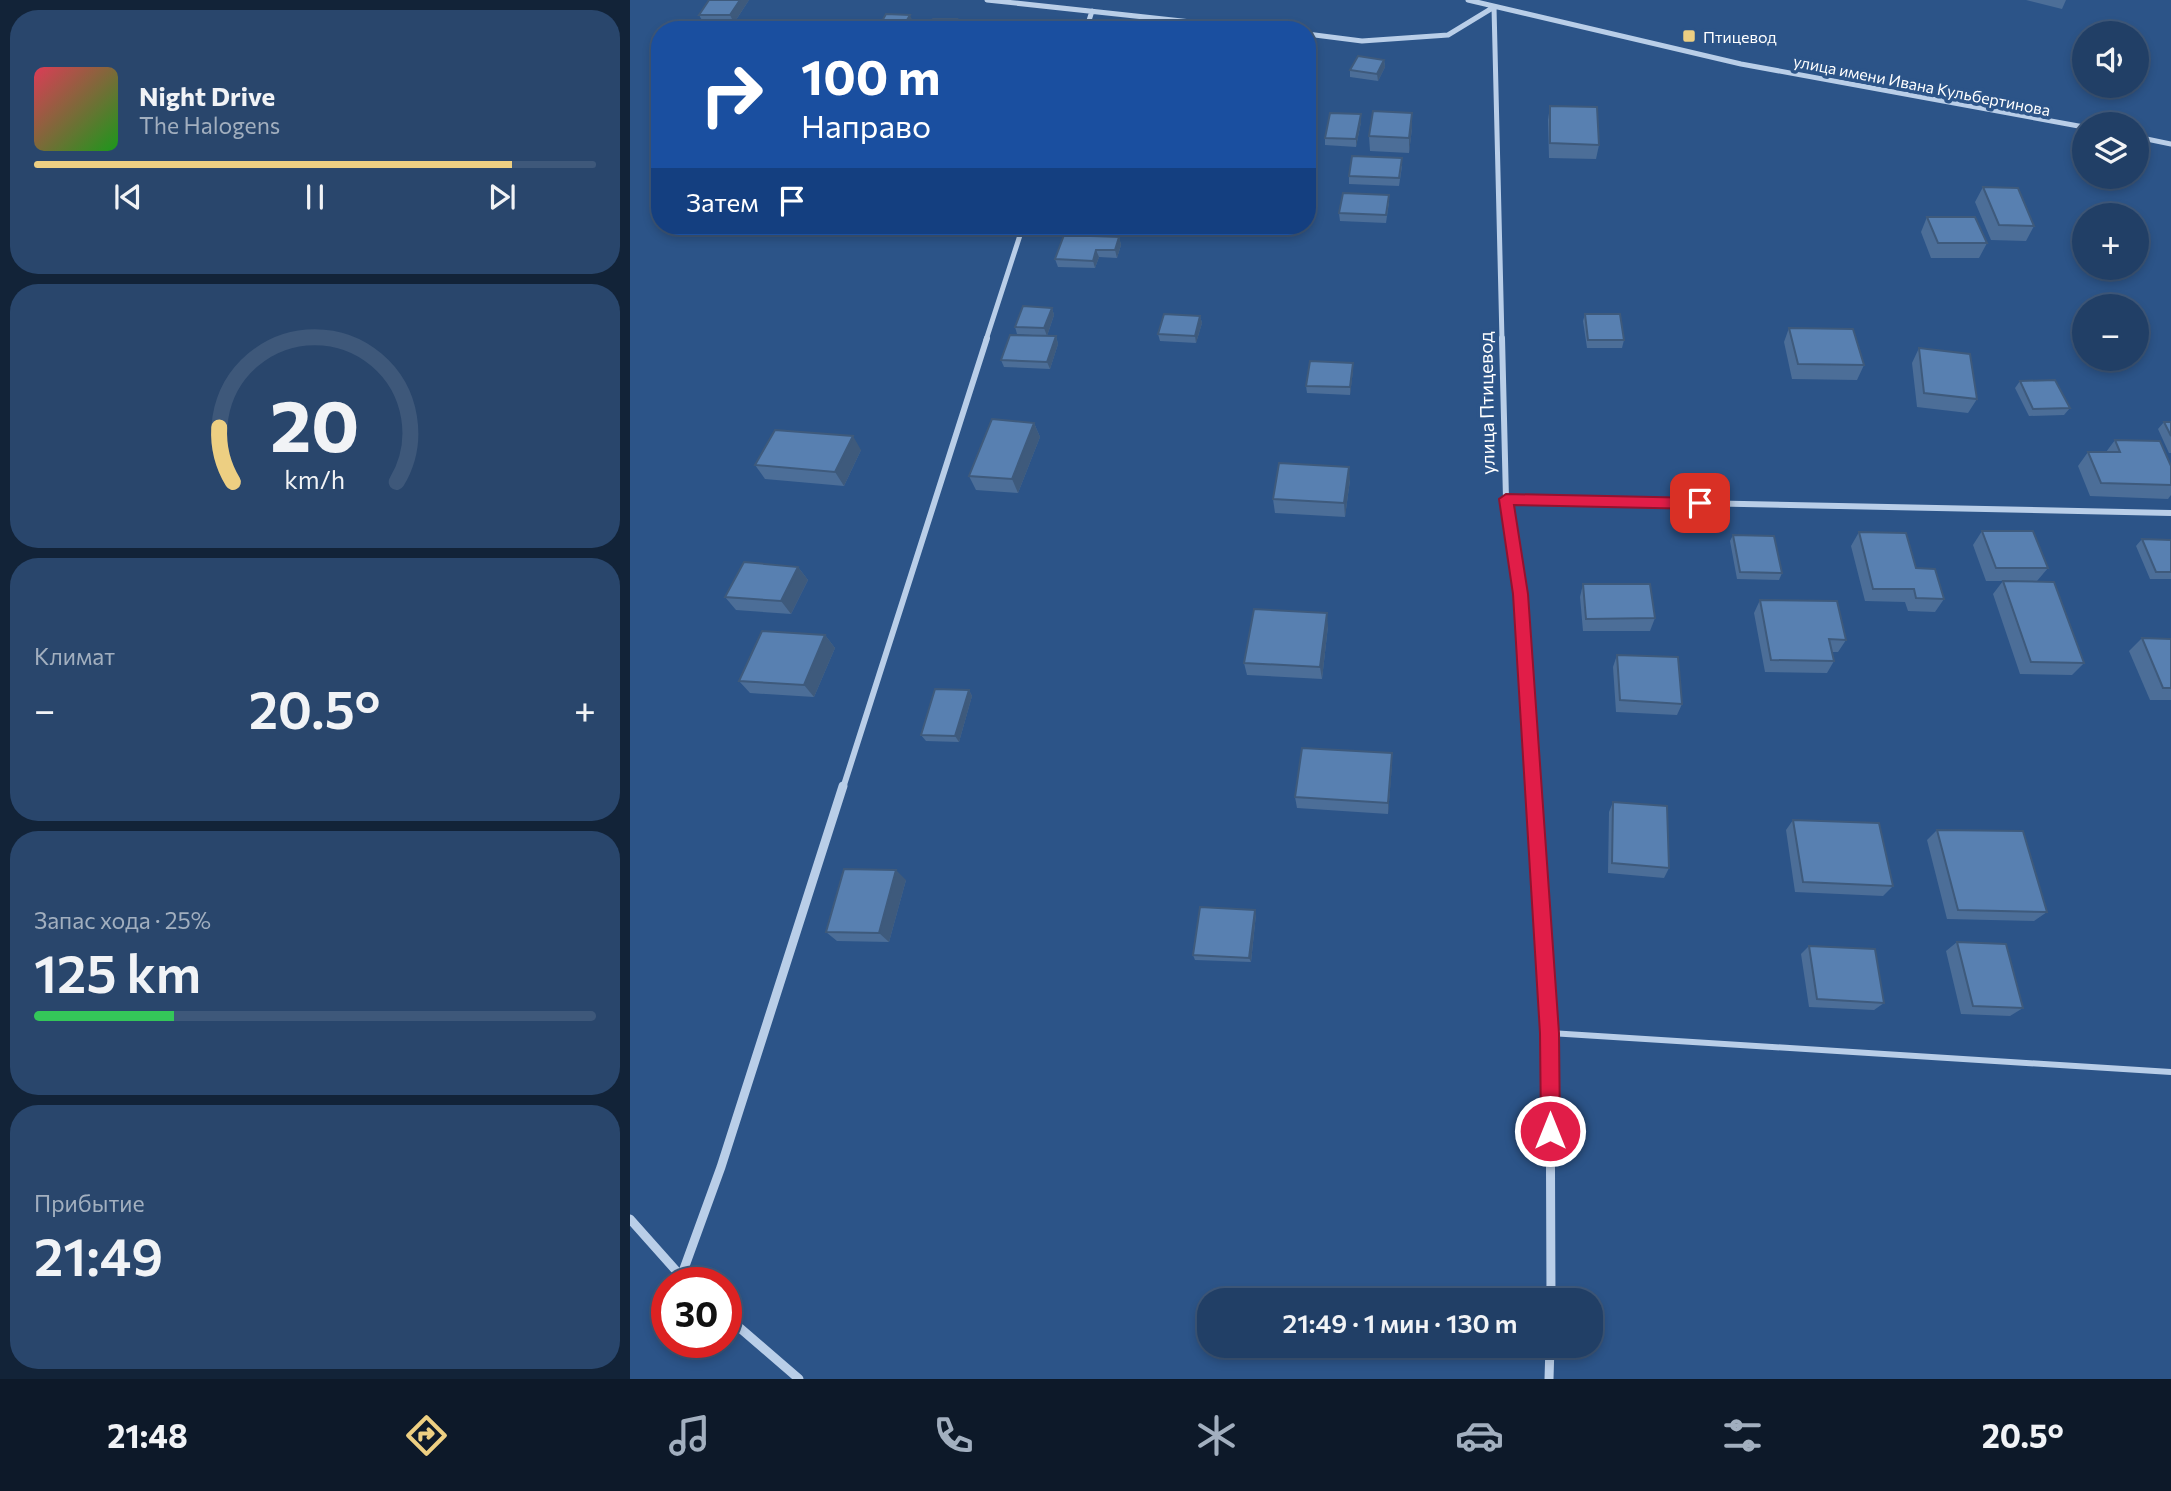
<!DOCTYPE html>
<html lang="ru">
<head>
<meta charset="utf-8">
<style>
	:root { --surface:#213f66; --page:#29466c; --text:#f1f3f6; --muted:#a2afbf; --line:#3e587a; --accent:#edcf82 }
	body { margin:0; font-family:Commissioner,sans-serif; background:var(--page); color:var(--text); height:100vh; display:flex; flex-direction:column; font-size:26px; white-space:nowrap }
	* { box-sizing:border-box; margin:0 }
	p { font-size:23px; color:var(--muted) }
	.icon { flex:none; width:38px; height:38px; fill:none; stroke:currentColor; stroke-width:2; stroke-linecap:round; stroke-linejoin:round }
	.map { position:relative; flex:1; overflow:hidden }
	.drawer { display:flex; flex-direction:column; gap:10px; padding:10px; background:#122338; width:630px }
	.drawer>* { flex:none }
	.banner { position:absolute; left:21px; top:21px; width:665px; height:214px; border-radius:28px; box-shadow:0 4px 10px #0003,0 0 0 2px var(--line); background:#1a4fa0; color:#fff; overflow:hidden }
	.controls { position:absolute; left:1442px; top:21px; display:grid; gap:14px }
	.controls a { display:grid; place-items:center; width:77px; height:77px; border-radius:50%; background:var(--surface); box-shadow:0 4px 10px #0003,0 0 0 2px var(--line); font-size:35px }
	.speed { position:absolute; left:21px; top:1267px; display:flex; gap:14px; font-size:35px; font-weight:700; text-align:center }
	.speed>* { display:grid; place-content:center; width:91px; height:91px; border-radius:50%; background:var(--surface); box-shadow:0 4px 10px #0003,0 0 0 2px var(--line); line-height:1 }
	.speed .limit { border:10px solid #d22; background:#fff; color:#111 }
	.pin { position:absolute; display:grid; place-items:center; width:60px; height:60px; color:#fff; margin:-30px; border-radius:14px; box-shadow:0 4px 10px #0006 }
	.me { position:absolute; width:77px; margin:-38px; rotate:0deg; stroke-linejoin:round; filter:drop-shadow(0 0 5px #0008) }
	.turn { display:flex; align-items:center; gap:24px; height:147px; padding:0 35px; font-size:32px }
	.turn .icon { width:91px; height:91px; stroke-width:2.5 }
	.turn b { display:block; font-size:49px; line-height:60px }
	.then { display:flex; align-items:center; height:66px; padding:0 35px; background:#0003; gap:14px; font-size:26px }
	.big { font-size:52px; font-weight:600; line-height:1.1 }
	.drawer .card { flex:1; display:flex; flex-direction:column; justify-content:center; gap:10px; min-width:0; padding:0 24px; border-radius:28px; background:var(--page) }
	.drawer .dial { align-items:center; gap:0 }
	.dial svg { height:182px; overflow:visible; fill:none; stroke:var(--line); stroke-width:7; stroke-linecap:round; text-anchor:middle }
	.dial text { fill:var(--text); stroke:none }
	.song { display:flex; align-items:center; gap:21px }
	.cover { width:84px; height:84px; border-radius:10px; background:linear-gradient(135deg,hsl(350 70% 55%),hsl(120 70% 35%)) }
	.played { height:7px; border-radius:4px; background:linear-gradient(90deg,var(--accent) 85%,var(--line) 85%) }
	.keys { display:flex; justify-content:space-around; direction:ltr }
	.heat { display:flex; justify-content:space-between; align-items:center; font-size:38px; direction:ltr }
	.charge { height:10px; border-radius:5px; background:linear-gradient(90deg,#34c759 25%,var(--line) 0) }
	.trip { position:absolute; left:567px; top:1288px; width:406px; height:70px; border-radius:28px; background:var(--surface); box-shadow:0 4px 10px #0003,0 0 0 2px var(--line); font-weight:600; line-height:70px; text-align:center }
	.menu { display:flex; height:112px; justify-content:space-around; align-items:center; background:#0d1929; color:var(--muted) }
	.menu .icon { width:49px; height:49px }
	.menu .current { color:var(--accent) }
	.menu b { font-size:32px; color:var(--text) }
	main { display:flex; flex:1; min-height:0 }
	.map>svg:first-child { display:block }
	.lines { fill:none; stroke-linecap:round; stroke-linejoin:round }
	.service { stroke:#b9cee8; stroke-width:6 }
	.minor-far2 { stroke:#b9cee8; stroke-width:5 }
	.minor-far1 { stroke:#b9cee8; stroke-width:6 }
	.minor { stroke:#b9cee8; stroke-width:9 }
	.wall { fill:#4c6e98 }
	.shaded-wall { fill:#3e5a7c }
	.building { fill:#5880b1; stroke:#3e5a7c; stroke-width:2 }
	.route { fill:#e11d48; stroke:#92132f; stroke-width:2 }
	.poi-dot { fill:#edcf82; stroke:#2c5488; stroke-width:2.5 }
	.labels { text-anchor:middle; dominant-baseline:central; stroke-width:7; stroke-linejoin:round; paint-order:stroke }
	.far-poi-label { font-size:16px; fill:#fff; stroke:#2c5488; text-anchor:start }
	.far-street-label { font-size:16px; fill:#fff; stroke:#2c5488 }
	.street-label { font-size:19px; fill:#fff; stroke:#2c5488 }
</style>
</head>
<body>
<main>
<section class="drawer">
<div class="card">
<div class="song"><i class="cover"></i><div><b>Night Drive</b><p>The Halogens</p></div></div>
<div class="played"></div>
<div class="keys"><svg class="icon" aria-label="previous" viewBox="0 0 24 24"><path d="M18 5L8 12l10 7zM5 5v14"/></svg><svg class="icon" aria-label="pause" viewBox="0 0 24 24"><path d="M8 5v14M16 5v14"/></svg><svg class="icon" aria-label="next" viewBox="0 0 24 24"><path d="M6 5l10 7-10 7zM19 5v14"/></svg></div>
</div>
<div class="card dial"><svg viewBox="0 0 100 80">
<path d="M14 69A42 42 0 1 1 86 69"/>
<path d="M14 69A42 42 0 0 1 8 45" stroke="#edcf82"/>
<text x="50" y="56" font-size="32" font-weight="700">20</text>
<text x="50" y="72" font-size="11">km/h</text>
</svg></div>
<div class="card"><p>Климат</p>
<div class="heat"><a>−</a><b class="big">20.5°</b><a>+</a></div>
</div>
<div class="card"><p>Запас хода · 25%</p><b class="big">125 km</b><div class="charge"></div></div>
<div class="card"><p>Прибытие</p><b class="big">21:49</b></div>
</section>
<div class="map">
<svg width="1541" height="1379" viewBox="0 0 1541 1379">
	<rect width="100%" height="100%" fill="#2c5488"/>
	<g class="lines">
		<!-- service -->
		<path class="service" d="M920,1033L1541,1072"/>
		<!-- minor-far2 -->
		<path class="minor-far2" d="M357,0L635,30
			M838,0L1111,64L1454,127
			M456,30L462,11
			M677,34L732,41L818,35L864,7L872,340
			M1507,137L1541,144
			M356,340L393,226"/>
		<!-- minor-far1 -->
		<path class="minor-far1" d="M872,338L876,499L890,594L903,788
			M876,499L1541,513
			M213,788L357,338"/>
		<!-- minor -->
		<path class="minor" d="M903,786L920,1033L921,1300
			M0,1219L57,1283
			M51,1277L91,1167L213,786
			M96,1316L169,1379
			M919,1379L920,1346"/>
	</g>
	<!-- wall -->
	<path class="wall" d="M119,0L104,23L73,22L69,15Z
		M1396,0H1436L1432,9Z
		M754,60L755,67L748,81L720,77V70Z
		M920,106L969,145L966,159L919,158L918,120Z
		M782,113V128L779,153L740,151L739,136Z
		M731,122L726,147L695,145V138Z
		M772,166L769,186L719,184V176Z
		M1353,187L1404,226L1396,241L1361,240L1345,202Z
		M759,202L756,223L710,221L709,213Z
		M1297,217L1357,243L1349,258H1301L1291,232Z
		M489,237L491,245L487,258L469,257L465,268L428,267L425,259Z
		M422,308L424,315L417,336L387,334L385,327Z
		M955,314L994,340L992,348H957L953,321Z
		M570,316L572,323L566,343L530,341L528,334Z
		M1159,328L1234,365L1227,380L1162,379L1154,342Z
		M426,336L428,344L420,369L374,367L371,360Z
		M1289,348L1347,399L1338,413L1287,407L1282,363Z
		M723,363V370L720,395L677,393L676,386Z
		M1390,381L1440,408L1434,415L1399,416L1385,388Z
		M1534,422H1541V453H1539L1528,429Z
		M404,423L410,437L388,493L346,490L339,476Z
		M1485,440L1541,466V495L1538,499L1460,496L1448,466L1458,452H1476Z
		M231,450L214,486L135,479L125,465Z
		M720,480L715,517L645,513L643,499Z
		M1352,531L1418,568L1407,581L1454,663L1442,675L1390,674L1363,594L1373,581H1356L1343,545Z
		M1229,532L1286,568L1314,599L1305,612L1278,611L1275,602L1235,601L1221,546Z
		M1103,535L1152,573L1149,580L1107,579L1100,541Z
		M1512,539L1541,540V579H1520L1506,546Z
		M168,567L178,580L161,614L106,610L95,597Z
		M953,584L1025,618L1020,631H953L950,597Z
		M1130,600L1216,640L1208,652H1202L1204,661L1197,673L1135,672L1124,613Z
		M698,626L692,679L617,675L614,663Z
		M195,635L205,648L184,697L120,693L109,681Z
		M1512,638L1541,639V700H1520L1499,651Z
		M987,655L1052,704L1047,715L986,712L983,667Z
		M339,690L342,696L329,742L296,741L291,735Z
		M762,764L758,814L667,808L665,797Z
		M983,802L1039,868L1034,878L978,873L979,812Z
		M1163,820L1263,886L1253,896L1165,892L1156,830Z
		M1307,830L1417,912L1404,921L1317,919L1297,840Z
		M276,880L259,942L207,941L196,932Z
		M626,914L621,962L565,960L563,955Z
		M1327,942L1393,1008L1380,1016L1331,1014L1316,951Z
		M1179,946L1254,1003L1244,1010L1179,1007L1171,954Z"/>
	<!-- shaded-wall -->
	<path class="shaded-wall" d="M110,0H119L104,23L100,15Z
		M280,15L283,22L278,30H271Z
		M327,19L329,27L328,30H321Z
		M754,60L755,67L748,81L747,74Z
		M782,113V128L779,153V138Z
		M731,114V122L726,147V139Z
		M489,237L491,245L487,258L485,250Z
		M466,250L469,257L465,268L463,261Z
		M422,308L424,315L417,336L414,328Z
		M570,316L572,323L566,343L565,336Z
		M426,336L428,344L420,369L417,362Z
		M723,363V370L720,395V387Z
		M404,423L410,437L388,493L382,479Z
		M223,436L231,450L214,486L205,472Z
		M719,467L720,480L715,517L714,503Z
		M168,567L178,580L161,614L151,601Z
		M697,613L698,626L692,679L690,667Z
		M195,635L205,648L184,697L174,685Z
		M339,690L342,696L329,742L325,736Z
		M762,753V764L758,814V803Z
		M266,870L276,880L259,942L249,933Z
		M625,910L626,914L621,962L619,958Z"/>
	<!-- building -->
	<path class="building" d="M79,0H110L100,15H69Z
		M256,14L280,15L271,30H247Z
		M303,19H327L321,30H296Z
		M572,26L605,27L604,30H570Z
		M728,56L754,60L747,74L720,70Z
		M920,106L967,107L969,145L920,143Z
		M743,111L782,113L779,138L739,136Z
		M700,113L731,114L726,139L695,138Z
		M722,156L772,158L769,178L719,176Z
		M1353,187L1388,188L1404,226L1369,225Z
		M713,193L759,195L756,215L709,213Z
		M1297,217H1345L1357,243H1308Z
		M434,235L489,237L485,250H466L463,261L425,259Z
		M393,306L422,308L414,328L385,327Z
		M534,314L570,316L565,336L528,334Z
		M955,314H990L994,340H958Z
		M1159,328L1223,329L1234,365L1168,364Z
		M380,335L426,336L417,362L371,360Z
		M1289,348L1340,354L1347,399L1294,393Z
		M680,361L723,363L720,387L676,386Z
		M1425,380L1440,408L1403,409L1390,381Z
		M362,419L404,423L382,479L339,476Z
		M1534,422H1541V436Z
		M145,430L223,436L205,472L125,465Z
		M1485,440L1530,441L1541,466V485L1471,483L1458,452H1490Z
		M649,463L719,467L714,503L643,499Z
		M1352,531H1403L1418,568H1366Z
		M1229,532L1276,533L1286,568L1305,569L1314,599L1286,598L1284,589H1243Z
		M1103,535L1144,536L1152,573L1110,572Z
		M1512,539L1541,540V572H1526Z
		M114,562L168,567L151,601L95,597Z
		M1373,581L1424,582L1454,663L1401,662Z
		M953,584H1020L1025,618L956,619Z
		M1130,600L1207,601L1216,640L1199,639L1204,661L1141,660Z
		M624,609L697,613L690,667L614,663Z
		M132,631L195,635L174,685L109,681Z
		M1512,638L1541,639V688H1533Z
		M987,655L1048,657L1052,704L990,700Z
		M305,689L339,690L325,736L291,735Z
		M672,748L762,753L758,803L665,797Z
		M983,802L1037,806L1039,868L982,863Z
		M1163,820L1249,823L1263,886L1173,882Z
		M1307,830L1393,831L1417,912L1328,910Z
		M214,869L266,870L249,933L196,932Z
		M570,907L625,910L619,958L563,955Z
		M1327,942L1376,944L1393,1008L1343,1006Z
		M1179,946L1245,949L1254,1003L1187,999Z"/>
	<!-- route -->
	<path class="route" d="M876,494L1070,498L1077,503L1070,509L884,505L898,594L929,1033L930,1131L928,1138L920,1141L913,1138L911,1131L910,1033L883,594L869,499Z"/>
	<!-- markers -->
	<rect class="poi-dot" x="1052" y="29" width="14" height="14" rx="3.5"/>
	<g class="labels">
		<!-- far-poi labels -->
		<g class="far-poi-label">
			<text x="1073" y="36">Птицевод</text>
		</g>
		<!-- far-street labels -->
		<g class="far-street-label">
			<text transform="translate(1292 85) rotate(11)">улица имени Ивана Кульбертинова</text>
		</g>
		<!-- street labels -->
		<g class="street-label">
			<text transform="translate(856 403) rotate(-91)">улица Птицевод</text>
		</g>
	</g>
</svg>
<div class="controls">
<a><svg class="icon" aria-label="sound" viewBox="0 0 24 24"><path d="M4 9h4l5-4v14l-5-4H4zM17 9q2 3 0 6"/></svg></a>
<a><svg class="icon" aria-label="layers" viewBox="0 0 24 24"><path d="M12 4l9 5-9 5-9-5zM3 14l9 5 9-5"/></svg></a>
<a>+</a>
<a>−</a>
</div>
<div class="speed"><div class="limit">30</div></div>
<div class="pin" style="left:1070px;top:503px;background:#d93025"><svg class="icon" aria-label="arrive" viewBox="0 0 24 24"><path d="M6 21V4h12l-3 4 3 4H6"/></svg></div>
<svg class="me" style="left:920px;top:1131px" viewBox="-20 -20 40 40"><circle r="17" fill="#e11d48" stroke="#fff" stroke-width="3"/><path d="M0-11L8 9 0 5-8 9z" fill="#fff"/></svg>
<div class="trip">21:49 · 1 мин · 130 m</div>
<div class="banner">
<div class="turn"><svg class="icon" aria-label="right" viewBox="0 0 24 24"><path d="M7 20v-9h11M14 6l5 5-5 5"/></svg><div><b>100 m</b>Направо</div></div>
<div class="then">Затем<svg class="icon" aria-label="arrive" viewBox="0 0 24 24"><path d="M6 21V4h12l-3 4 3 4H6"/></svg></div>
</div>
</div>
</main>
<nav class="menu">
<b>21:48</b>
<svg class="icon current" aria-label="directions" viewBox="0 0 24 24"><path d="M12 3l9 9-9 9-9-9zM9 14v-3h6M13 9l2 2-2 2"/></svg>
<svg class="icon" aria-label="music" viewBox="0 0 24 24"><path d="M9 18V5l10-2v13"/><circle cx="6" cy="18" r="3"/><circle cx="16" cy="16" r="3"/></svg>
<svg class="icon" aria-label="phone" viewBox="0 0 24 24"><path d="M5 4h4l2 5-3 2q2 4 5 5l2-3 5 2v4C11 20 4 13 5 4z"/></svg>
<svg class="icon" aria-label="climate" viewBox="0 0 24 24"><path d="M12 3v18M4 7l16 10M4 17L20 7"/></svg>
<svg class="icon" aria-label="car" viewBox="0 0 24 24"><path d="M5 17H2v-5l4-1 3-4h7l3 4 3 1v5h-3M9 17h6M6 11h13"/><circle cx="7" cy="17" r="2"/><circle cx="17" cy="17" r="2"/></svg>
<svg class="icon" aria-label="filters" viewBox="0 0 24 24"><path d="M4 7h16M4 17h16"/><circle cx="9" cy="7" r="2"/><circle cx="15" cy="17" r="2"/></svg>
<b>20.5°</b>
</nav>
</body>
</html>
